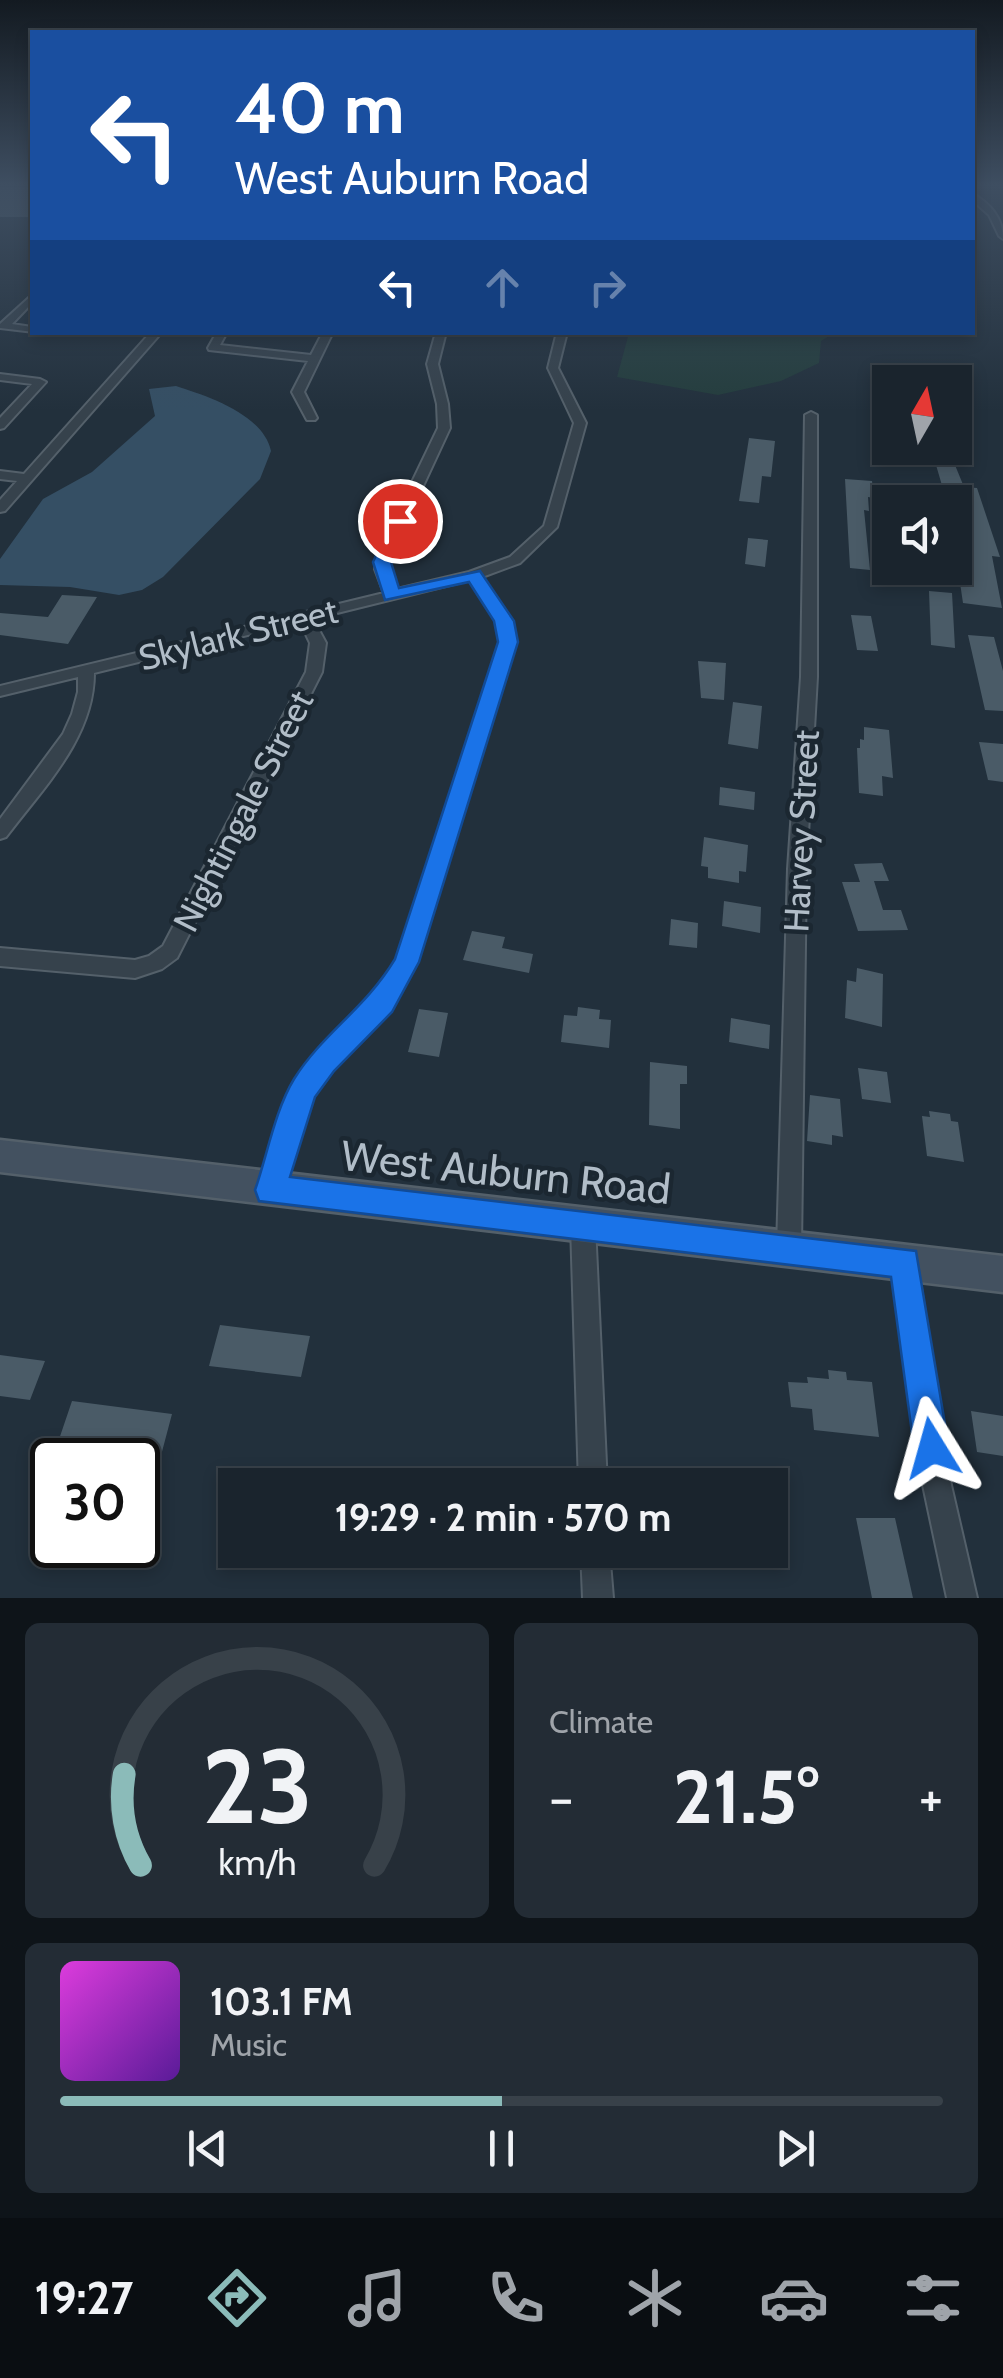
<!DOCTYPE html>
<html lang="en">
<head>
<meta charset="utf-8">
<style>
	:root { --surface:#1a242d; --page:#232c35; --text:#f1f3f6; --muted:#9fa4aa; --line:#384149; --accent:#8bbbb9 }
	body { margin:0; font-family:Cabin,sans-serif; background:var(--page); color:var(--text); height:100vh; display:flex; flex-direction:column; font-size:38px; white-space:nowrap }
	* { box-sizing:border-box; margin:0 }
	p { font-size:32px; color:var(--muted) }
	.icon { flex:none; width:55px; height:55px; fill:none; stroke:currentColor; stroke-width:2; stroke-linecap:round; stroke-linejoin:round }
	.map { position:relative; height:1598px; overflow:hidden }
	.panel { display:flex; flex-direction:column; gap:25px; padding:25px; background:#0e1419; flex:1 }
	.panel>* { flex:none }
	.top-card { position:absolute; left:30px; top:30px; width:945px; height:305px; border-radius:0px; box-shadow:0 5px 15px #0003,0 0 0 2px var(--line); background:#1a4fa0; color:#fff; overflow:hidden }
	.needle { width:65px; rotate:9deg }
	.buttons { position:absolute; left:872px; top:365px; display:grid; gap:20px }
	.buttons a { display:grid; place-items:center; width:100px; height:100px; border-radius:0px; background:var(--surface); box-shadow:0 5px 15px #0003,0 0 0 2px var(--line); font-size:50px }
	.speed { position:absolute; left:30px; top:1438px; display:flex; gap:20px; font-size:50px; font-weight:700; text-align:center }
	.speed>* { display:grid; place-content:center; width:130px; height:130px; border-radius:50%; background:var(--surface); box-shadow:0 5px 15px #0003,0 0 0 2px var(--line); line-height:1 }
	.speed .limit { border:5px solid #111; border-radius:15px; background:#fff; color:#111 }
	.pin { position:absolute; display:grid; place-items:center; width:85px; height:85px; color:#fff; margin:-42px; border:5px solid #fff; border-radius:50%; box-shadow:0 2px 10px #0007 }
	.me { position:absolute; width:110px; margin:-55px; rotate:352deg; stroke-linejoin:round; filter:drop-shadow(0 0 8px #0008) }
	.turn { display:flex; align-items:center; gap:35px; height:210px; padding:0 40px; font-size:45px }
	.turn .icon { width:130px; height:130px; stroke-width:2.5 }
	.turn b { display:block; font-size:70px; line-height:85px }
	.lanes { display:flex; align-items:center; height:95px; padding:0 40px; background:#0003; justify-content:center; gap:50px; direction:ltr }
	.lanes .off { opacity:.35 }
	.big { font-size:75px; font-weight:700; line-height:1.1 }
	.panel .widget { flex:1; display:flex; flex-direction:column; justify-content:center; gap:15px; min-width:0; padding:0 35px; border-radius:15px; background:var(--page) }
	.panel .dial { align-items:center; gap:0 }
	.dial svg { height:260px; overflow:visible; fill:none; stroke:var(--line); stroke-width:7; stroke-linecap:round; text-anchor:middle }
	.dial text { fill:var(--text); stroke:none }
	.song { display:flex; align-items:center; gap:30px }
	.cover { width:120px; height:120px; border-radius:15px; background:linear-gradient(135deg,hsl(300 70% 55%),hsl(270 70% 35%)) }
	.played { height:10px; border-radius:5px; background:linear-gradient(90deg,var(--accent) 50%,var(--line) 50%) }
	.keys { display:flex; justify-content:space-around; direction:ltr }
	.heat { display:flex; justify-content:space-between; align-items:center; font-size:55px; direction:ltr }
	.panel .tiles { flex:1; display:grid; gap:25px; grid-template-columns:1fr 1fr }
	.widget:last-child { grid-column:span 2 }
	.trip { position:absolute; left:218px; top:1468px; width:570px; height:100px; border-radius:0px; background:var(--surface); box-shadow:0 5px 15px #0003,0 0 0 2px var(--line); font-weight:700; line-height:100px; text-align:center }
	.tabs { display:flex; height:160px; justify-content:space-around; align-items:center; background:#0a0e12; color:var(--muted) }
	.tabs .icon { width:70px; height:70px }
	.tabs .selected { color:var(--accent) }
	.tabs b { font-size:45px; color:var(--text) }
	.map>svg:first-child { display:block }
	.green { fill:#243d3d }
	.water { fill:#354f64 }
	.building { fill:#4a5b67 }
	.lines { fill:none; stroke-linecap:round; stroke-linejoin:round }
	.street-casing { stroke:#54606a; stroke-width:4 }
	.secondary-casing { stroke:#54606a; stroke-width:5 }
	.street { fill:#36424c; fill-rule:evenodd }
	.secondary { fill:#435160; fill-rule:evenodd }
	.route { fill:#1a73e8; stroke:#114b97; stroke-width:2.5 }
	.labels { text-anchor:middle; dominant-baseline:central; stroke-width:9; stroke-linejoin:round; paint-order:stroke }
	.street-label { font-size:35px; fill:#b1bdc8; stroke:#1b2731 }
	.near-street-label { font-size:42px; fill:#b1bdc8; stroke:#1b2731 }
</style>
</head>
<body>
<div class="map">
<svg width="1003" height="1598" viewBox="0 0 1003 1598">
	<rect width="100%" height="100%" fill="#22303c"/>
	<!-- green -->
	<path class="green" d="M629,333V332L834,333L821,341L819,363L781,381L718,395L617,377Z"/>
	<!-- water -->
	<path class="water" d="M176,386C207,396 263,414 271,451L260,479L163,577L142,590L119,595L70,587L0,585V559L43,499L92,472L155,416L149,389Z"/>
	<!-- building -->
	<path class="building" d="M0,187H32V217H0Z
		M749,438L775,441L771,477L762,476L759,503L739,501Z
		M931,448H948L964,487L977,488L1000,557L992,556L1002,608L963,603L956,556L970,558L956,500L946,499Z
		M845,479L872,481L874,498L868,497L869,511L864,510L870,570L850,568Z
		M748,538L768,540L765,567L745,564Z
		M929,591L952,593L955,648L931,645Z
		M62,595L97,597L68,644L0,635V613L48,617Z
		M851,615L871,616L878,651L857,650Z
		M968,635L994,637L1003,671V711L985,710Z
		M698,661L726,663L724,700L701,698Z
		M733,702L762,706L758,749L728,744Z
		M864,727L889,730L893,778L882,776L883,796L859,793L857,748H860V739L864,740Z
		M979,742L1003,744V782L988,780Z
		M720,787L755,792L754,810L719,805Z
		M704,837L748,845L746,872L739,871V883L708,878V867L701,866Z
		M882,863L889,881H874L883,910H901L908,930L858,931L842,882H860L854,864Z
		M724,901L761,907L760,933L722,926Z
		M671,919L698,923L697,948L669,945Z
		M472,931L505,937L502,948L533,954L529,973L463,960Z
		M857,968L883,974L882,1027L845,1018L847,980L856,982Z
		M578,1007L600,1010L599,1019L611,1020L609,1048L561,1042L564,1015L577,1016Z
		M419,1009L448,1013L439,1057L408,1052Z
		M731,1018L770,1025L769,1049L729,1042Z
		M650,1062L687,1066V1084H680V1129L649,1125Z
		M858,1068L887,1072L891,1103L862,1099Z
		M810,1095L840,1099L843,1137L832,1135V1145L807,1141Z
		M929,1111L950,1114L951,1121L958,1122L964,1162L927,1156L922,1116L930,1117Z
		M220,1325L310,1336L301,1377L209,1366Z
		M0,1355L45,1361L30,1400L0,1396Z
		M828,1370L846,1372L847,1380L872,1382L879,1437L814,1430L812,1409L791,1407L788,1382L808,1383L807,1377L829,1379Z
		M72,1401L172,1414L159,1463L85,1453L83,1460H52Z
		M971,1411L1003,1416V1456L977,1452Z
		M856,1518H895L913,1598H872Z"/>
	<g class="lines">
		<defs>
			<path id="street" d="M972,193C990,204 1003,217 1003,239L999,236L989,215L972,200Z
				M32,295V303L12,324L32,327L34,332L0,328V324Z
				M65,332H93L88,335Z
				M151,332H162L5,511L0,512V500L17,481L0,479V471L24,474Z
				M217,332H227L220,345L311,355L323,332H333L304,392L317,418L315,420H307L292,392L308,361L209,350L208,348Z
				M436,332H446L438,364L448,404L450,428L391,555L389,569L397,589L469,572L510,557L544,526L574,423L548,368L557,332H567L558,368L586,423L557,527L520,563L482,577L511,621L516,642L417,962L390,1010L332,1069L312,1096L282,1191L278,1199L270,1203L262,1199L258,1191L295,1084L316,1055L376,998L398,960L500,642L497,621L470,580L313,619L326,643L322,672L177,958L162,969L135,978L0,966V948L135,960L149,956L163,946L306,672L310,643L300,622L94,673C94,738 43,788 6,837L0,839V819L63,734L72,714L78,692V677L0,696V686L384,593L375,569L377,555L438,428L437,404L427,364Z
				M0,374L40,379L46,382L4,428L0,429V418L32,384L0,380Z
				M811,412L817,415V677L806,869L801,1248L798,1257L789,1260L780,1257L777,1248L788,869L801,677L805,415Z
				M583,1213L591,1217L595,1225L607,1485H579L571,1225L575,1217Z
				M905,1250L914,1253L917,1262L951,1485L977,1598H947L923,1485L893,1262L896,1253Z
				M581,1550H609L613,1598H583Z"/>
			<path id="secondary" d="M0,1140L1003,1256V1292L0,1172Z"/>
		</defs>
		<!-- street casing -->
		<use href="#street" class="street-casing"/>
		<!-- secondary casing -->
		<use href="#secondary" class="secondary-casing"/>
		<!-- street -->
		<use href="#street" class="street"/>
		<!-- secondary -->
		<use href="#secondary" class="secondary"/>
	</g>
	<!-- sky -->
	<linearGradient id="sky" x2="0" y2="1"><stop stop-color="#131a21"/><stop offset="0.45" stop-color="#3e4e61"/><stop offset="1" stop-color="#3e4e61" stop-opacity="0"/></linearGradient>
	<rect width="1003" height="411" fill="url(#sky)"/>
	<!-- route -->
	<path class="route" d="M394,517L409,521L391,562L399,588L480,571L514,621L518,642L419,962L392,1012L334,1071L315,1097L290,1177L916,1251L949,1448L944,1460L932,1466L919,1460L914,1448L891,1277L259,1201L255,1190C267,1156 275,1110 294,1079C323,1033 365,1009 395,959L498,642L494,621L469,582L385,600L373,562Z"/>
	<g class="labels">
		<!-- street labels -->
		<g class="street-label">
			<text transform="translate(238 634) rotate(-14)">Skylark Street</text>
			<text transform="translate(243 811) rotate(-63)">Nightingale Street</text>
			<text transform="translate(801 831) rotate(-87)">Harvey Street</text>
		</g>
		<!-- near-street labels -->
		<g class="near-street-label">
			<text transform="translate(506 1172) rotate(6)">West Auburn Road</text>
		</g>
	</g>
</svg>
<div class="buttons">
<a><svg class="needle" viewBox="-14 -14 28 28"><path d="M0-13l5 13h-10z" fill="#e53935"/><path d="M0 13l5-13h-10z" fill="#9fa4aa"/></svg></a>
<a><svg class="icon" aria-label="sound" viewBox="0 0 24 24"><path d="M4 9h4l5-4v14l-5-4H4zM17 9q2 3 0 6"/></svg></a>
</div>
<div class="speed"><div class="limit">30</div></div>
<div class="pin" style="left:400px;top:521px;background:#d93025"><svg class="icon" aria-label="arrive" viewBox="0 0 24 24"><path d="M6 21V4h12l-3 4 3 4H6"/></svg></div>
<svg class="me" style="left:932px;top:1448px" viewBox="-20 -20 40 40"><path d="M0-17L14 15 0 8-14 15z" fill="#1a73e8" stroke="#fff" stroke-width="4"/></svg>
<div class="trip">19:29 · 2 min · 570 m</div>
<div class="top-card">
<div class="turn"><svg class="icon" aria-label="left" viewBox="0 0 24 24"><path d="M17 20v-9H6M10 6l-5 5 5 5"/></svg><div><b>40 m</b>West Auburn Road</div></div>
<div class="lanes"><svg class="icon" aria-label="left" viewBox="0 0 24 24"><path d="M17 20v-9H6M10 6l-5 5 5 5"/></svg><svg class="icon off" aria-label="ahead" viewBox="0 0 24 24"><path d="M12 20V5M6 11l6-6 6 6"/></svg><svg class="icon off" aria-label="right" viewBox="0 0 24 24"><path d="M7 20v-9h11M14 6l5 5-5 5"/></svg></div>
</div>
</div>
<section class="panel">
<div class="tiles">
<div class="widget dial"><svg viewBox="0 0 100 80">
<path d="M14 69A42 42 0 1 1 86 69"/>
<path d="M14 69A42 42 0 0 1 9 41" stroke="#8bbbb9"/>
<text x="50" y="56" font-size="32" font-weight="700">23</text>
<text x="50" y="72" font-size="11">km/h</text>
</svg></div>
<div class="widget"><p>Climate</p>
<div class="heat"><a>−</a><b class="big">21.5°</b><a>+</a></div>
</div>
<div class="widget">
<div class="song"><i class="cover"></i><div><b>103.1 FM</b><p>Music</p></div></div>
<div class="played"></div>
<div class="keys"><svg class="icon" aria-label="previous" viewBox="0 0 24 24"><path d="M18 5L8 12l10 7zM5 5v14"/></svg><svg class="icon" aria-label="pause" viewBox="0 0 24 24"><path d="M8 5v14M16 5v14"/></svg><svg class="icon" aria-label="next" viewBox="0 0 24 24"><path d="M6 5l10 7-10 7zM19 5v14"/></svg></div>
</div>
</div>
</section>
<nav class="tabs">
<b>19:27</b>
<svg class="icon selected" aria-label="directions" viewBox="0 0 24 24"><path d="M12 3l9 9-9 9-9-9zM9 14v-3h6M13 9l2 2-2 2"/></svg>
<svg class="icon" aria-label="music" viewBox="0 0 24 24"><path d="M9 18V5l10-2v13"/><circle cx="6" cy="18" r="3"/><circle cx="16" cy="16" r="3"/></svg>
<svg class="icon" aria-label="phone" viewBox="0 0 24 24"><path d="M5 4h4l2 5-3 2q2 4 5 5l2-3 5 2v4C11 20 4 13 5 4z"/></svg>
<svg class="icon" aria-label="climate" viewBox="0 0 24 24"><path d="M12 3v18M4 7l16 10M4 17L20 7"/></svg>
<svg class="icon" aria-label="car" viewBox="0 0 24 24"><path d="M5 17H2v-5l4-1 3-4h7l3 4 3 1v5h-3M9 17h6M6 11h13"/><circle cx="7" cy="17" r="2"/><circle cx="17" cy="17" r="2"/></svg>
<svg class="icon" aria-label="filters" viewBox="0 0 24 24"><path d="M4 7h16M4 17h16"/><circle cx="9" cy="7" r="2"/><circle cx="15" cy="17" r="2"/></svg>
</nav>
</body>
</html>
